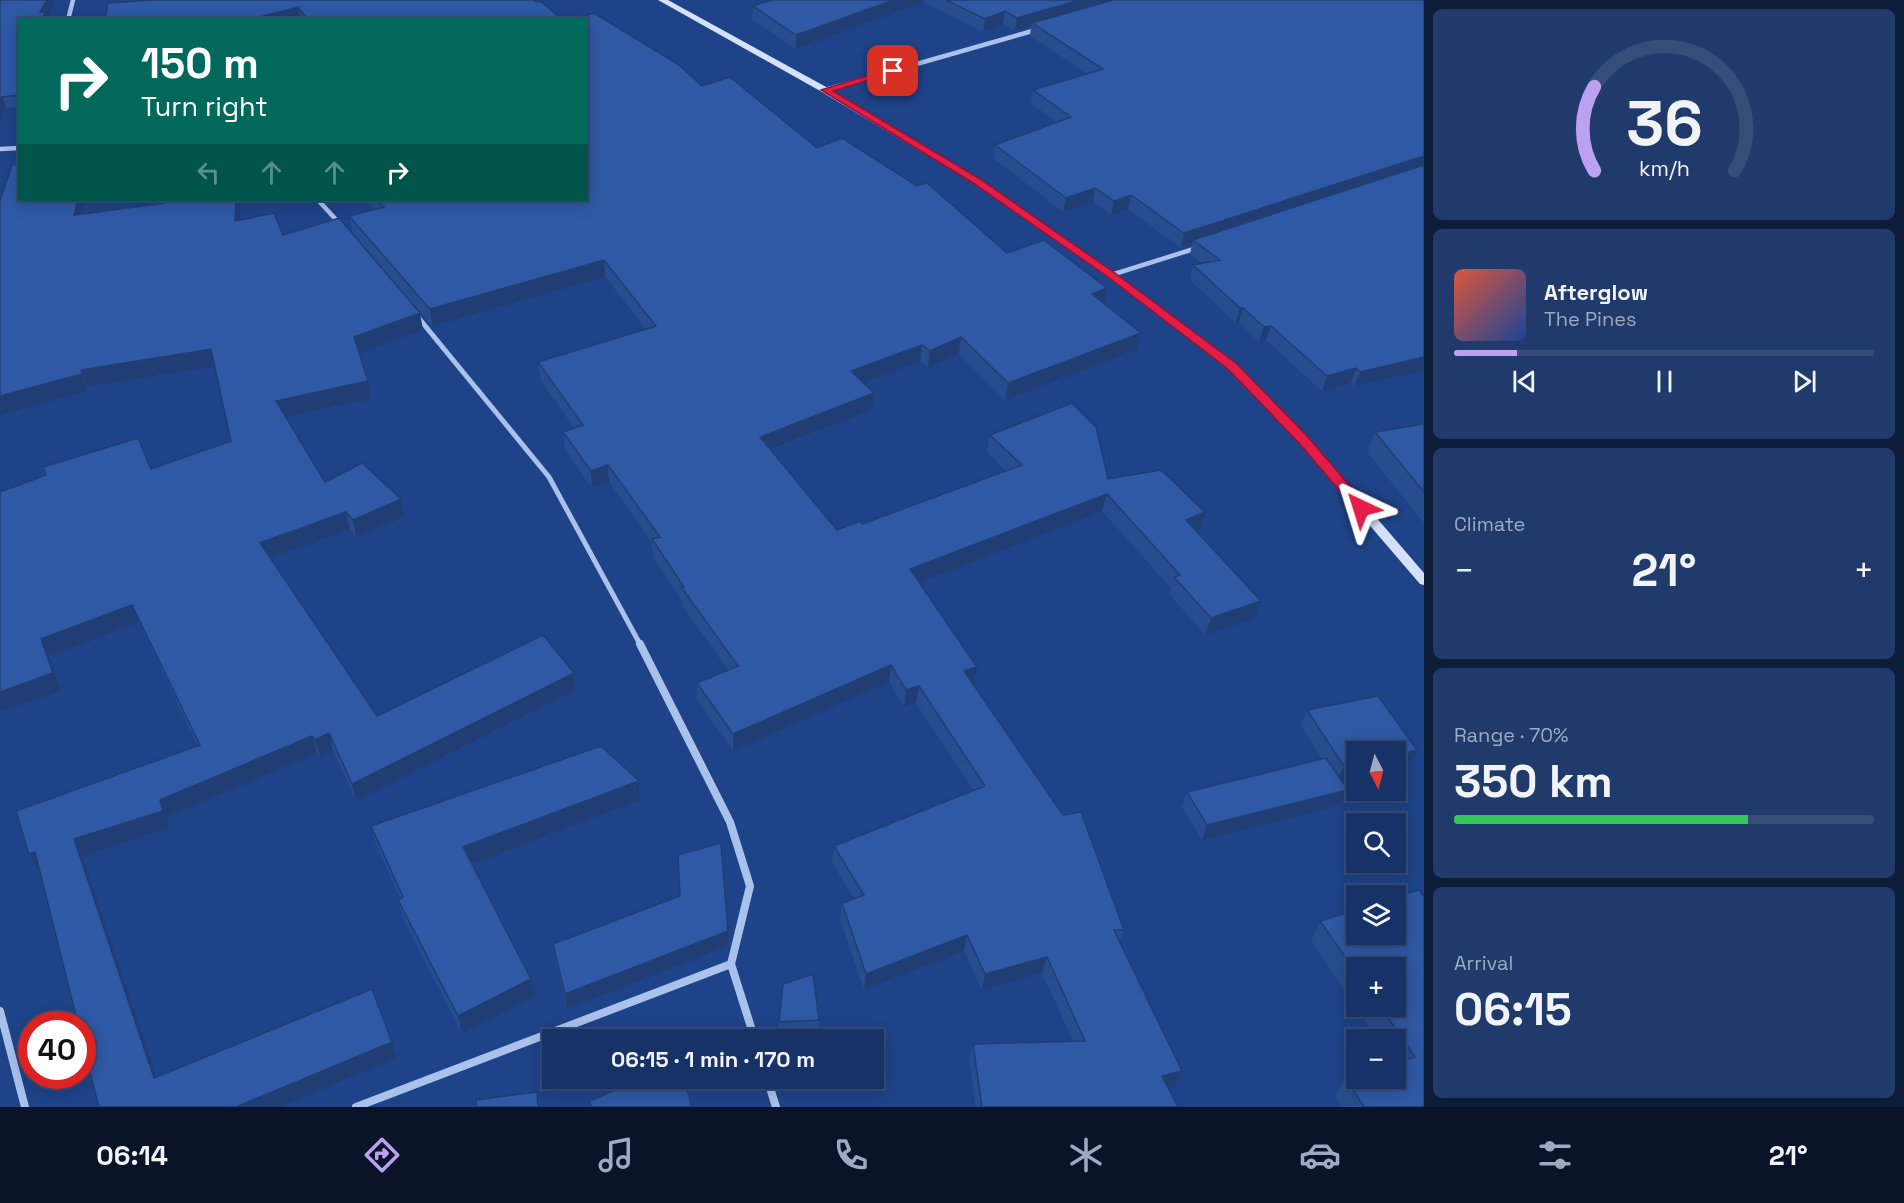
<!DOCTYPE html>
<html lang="en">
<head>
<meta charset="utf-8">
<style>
	:root { --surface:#173266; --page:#203a6c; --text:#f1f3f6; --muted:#9eaabf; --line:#364d7a; --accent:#bca0f2 }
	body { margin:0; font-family:"Space Grotesk",sans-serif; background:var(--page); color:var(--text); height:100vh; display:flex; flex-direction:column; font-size:22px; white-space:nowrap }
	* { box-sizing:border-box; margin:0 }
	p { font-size:20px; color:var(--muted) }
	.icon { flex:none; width:33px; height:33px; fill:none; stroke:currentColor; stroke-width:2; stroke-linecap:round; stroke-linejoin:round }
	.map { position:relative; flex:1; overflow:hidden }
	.drawer { display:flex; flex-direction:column; gap:9px; padding:9px; background:#0d1c38; width:480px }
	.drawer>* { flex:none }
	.hud { position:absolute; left:18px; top:18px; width:570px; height:183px; border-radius:0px; box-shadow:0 3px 15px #0003,0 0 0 2px var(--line); background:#00695c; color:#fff; overflow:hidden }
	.needle { width:39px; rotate:174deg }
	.fabs { position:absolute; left:1346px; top:741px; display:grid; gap:12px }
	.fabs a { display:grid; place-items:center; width:60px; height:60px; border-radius:0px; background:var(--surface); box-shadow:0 3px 15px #0003,0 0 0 2px var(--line); font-size:30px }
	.speed { position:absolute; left:18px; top:1011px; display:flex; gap:12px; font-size:30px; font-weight:700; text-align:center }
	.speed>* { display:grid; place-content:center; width:78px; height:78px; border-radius:50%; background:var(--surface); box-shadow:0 3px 15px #0003,0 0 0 2px var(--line); line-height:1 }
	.speed .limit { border:9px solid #d22; background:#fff; color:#111 }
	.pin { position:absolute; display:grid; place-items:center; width:51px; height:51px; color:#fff; margin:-26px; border-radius:12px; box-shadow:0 3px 9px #0006 }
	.me { position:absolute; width:66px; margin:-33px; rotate:319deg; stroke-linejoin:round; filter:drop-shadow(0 0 4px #0008) }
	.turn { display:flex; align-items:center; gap:21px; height:126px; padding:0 24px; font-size:27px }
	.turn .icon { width:78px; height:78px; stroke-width:2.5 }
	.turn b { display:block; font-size:42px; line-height:51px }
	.lanes { display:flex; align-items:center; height:57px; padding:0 24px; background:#0003; justify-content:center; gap:30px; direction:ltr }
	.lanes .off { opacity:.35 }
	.big { font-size:45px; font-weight:700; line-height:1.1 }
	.drawer .widget { flex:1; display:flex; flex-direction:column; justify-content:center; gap:9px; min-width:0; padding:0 21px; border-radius:9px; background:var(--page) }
	.drawer .dial { align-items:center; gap:0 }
	.dial svg { height:156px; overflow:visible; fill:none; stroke:var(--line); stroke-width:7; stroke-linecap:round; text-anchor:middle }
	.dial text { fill:var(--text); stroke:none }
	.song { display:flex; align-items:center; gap:18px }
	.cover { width:72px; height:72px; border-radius:9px; background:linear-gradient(135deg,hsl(10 70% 55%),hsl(220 70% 35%)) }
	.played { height:6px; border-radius:3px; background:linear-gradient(90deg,var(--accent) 15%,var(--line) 15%) }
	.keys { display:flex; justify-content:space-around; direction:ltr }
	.heat { display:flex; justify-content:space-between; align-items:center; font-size:33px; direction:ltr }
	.charge { height:9px; border-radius:4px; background:linear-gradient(90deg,#34c759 70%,var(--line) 0) }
	.trip { position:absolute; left:542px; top:1029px; width:342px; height:60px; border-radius:0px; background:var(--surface); box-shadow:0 3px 15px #0003,0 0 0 2px var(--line); font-weight:700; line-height:60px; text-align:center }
	.tab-bar { display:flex; height:96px; justify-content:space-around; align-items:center; background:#091429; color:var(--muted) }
	.tab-bar .icon { width:42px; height:42px }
	.tab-bar .active { color:var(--accent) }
	.tab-bar b { font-size:27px; color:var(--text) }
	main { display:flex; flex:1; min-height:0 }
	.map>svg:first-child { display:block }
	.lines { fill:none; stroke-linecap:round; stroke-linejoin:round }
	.street-far2 { stroke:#a9c1eb; stroke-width:4.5 }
	.street-far1 { stroke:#a9c1eb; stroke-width:5 }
	.street { stroke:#a9c1eb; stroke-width:8 }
	.secondary { fill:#d5e1f8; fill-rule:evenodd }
	.wall { fill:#284d8e; fill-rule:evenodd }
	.shaded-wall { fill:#213e74 }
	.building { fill:#2f59a5; stroke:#213e74; stroke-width:1.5 }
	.route { fill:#e11d48; stroke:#92132f; stroke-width:1.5 }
</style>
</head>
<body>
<main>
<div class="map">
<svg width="1424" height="1107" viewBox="0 0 1424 1107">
	<rect width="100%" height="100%" fill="#1f4388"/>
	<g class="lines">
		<!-- street-far2 -->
		<path class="street-far2" d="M68,20L73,0
			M825,90L1036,30
			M0,149L20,148
			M318,200L341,225
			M1111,275L1197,248"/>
		<!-- street-far1 -->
		<path class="street-far1" d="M417,316L549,477L641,646"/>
		<!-- street -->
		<path class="street" d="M640,644L730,822L750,886L731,964L755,1040
			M0,1011L25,1107
			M767,1078L776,1107
			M356,1107L731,964"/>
		<!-- secondary -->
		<path class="secondary" d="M658,0H668L828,88L979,179L1114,273L1237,364L1307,437L1424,573V585L1420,584L1299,443L1229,368L1108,277L973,183L822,92Z"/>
	</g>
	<!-- wall -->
	<path class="wall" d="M0,0L47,18L20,20V107L6,108L0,123Z
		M153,0L563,20H105Z
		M772,0H1424V371L1354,386L1351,383L1322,391L1266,340L1259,342L1239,322L1236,323L1190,280L1193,265L1202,263L1190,254L1192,244L1181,248L1128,209L1111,215L1093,202L1063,212L993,158L995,145L1056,122L1031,103L1033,90L1087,74L1030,36L1031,26L1015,31L1003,24L983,32L923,2L796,49L752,19L753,6Z
		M702,86L817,148L1007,253L1104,304L1141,333L1137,350L1005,400L959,354L928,368L920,362L864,383L872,410L771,450L837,530L862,524L1006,471L987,452L990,435L1108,479L1200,530L1197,531L1261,601L1255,618L1205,635L1169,594L1171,588L1102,511L919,582L977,667L974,684L973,685L1124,930L1120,941L1182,1071L1175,1087L1168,1088L1178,1107H976L969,1059L973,1044L1073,1041L1042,973L982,990L964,951L864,990L840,919L842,903L854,898L832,863L834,846L973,790L916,703L904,707L889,682L733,751L697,700V683L728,670L682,605V601L653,557L652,542L609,482L592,488L565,449L563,432L574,428L540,379L538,362L646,329L605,277L432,326L352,232L349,216L374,209L366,200H586Z
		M20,200H87L84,214L165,203L241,200L240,220L283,235L423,330L359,353L368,381L371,399L286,417L325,482L404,516L356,538L350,529L271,558L377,716L575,690L356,801L333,750L320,757L317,753L167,817L170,827L83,856L156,1077L396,1058L99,1107L40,870L38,871L29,854L198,746L139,622L49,656L61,691L0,712L151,469L231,441L215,366L87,387L88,391L0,415V201Z
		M1424,424V523L1367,452L1375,432Z
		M1378,696L1417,750L1409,765L1395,768V752H1356V777L1341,780L1348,790L1341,805L1202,840L1182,807L1187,792L1322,759L1301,726L1307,710Z
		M640,800L472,864L534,997L462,1034L403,919L398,900L400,899L376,845L371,826Z
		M678,855L728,931V946L567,1009L555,958L553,944L680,896Z
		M1424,897V1107H1341L1335,1096L1346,1078H1395V1040H1378L1311,940L1320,921ZM1356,968L1395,1006H1356Z
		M783,984L819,1020V1027L778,1029Z"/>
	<!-- shaded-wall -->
	<path class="shaded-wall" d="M47,0H56L47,18V20H42L40,12Z
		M894,0H923V2L796,49V35Z
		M1080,0H1124L1032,23L1031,26L1015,31L1017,18Z
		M298,7L301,20H248Z
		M1005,11L1003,24L983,32L985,19Z
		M2,97L6,108L0,123V101Z
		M1424,156V165L1423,169L1193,240L1192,244L1181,248L1184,233Z
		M1095,188L1093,202L1063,212L1066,198Z
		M1131,195L1128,209L1111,215L1114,201Z
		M78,200H87L79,232L74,215Z
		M236,200H241L239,238L235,221Z
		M604,260L605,277L432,326L430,309Z
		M1107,288L1104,305L1092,294Z
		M1240,308H1243L1239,322L1236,323Z
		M420,313L423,330L357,354L354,337Z
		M1271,326L1266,340L1259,342L1264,327Z
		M1141,333L1137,350L1005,400L1008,383Z
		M961,337L959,354L928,368L930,351Z
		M922,345L920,362L850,388L851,371Z
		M211,349L216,366L87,387L81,370Z
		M1424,357V371L1354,386L1360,372Z
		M1356,368L1351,383L1322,391L1327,376Z
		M82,374L88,391L0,415V396Z
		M368,381L371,399L280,418L276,401Z
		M874,393L872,410L759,454L760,437Z
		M608,465L609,482L592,488L591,471Z
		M1107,494L1102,511L908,587L910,569Z
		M401,499L404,516L356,538L353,520Z
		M346,512L350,529L265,560L260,543Z
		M1205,512L1200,530L1181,537L1186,520Z
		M1261,601L1255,618L1205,635L1211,618Z
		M132,605L139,622L49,656L61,691L0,712V692L41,639Z
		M891,665L889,682L733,751V734Z
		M977,667L974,684L961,689L964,671Z
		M574,673L575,690L356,801L352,784Z
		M919,686L916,703L904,707L906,690Z
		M329,733L333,750L320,757L315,740Z
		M312,736L317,753L167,817L170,827L83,856L162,1093L154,1078L74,839L160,800Z
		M1417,750L1409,765L1395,768V755Z
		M1356,763V777L1337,781L1344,766Z
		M639,781L640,800L467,866L463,847Z
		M1348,790L1341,805L1202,840L1207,825Z
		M35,852L44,868L38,871L29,854Z
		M728,931V946L567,1009L565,994Z
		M967,935L964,951L864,990L866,974Z
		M1047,957L1042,973L982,990L985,974Z
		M531,979L534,997L462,1034L458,1016Z
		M392,1042L396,1058L280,1107H236Z
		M1182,1071L1175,1087L1156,1091L1162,1076Z"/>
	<!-- building -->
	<path class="building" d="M0,0H47L40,12H45L42,20H20V92L18,95L2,97L0,101Z
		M153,0H533L537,2L540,1L563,20H308L298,7L248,20H105L108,3Z
		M772,0H894L796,35L753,6Z
		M946,0H1080L1017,18L1005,11L985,19Z
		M1113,0H1424V156L1184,233L1131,195L1114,201L1095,188L1066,198L995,145L1071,117L1033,90L1103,69L1032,23Z
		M594,13L679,65L702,86L730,77L817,148L842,138L917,186L927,183L1007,253L1044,240L1107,288L1092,294L1141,333L1008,383L961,337L930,351L922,345L851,371L874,393L760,437L837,530L860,521L862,524L1022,465L990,435L1072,403L1096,427L1108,479L1161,470L1205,512L1186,520L1261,601L1211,618L1174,577L1180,575L1107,494L910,569L977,667L964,671L1063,815L1081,812L1124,930H1114L1182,1071L1162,1076L1178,1107H982L973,1044L1085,1041L1047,957L985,974L967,935L866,974L842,903L864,895L834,846L985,786L919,686L906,690L891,665L733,734L697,683L738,666L682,588L684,587L652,539L660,537L608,465L591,471L563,432L583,425L538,362L656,326L604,260L430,309L349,216L384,207L377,200H586V20H573Z
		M20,164V200H78L74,215L165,203L166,200H236L235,221L274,213L283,235L339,218L420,313L354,337L368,381L276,401L325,482L362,463L401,499L353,520L346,512L260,543L377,716L543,635L574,673L352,784L329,733L315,740L312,736L160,800L163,811L74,839L154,1078L372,989L392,1042L236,1107H99L82,1041V1024H78L35,852L29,854L16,811L200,745L132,605L41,639L53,673L0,692V492L46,475L43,467L138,438L151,469L231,441L211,349L81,370L82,374L0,396V201L12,165Z
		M1424,165V357L1360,372L1356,368L1327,376L1271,326L1264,327L1243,308H1240L1193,265L1220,260L1193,240Z
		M1424,424V492L1375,432Z
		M1378,696L1417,750L1395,755V752H1356V763L1344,766L1307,710Z
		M601,746L639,781L463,847L531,979L458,1016L398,900L403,897L371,826Z
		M1326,758L1348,790L1207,825L1187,792Z
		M721,843L728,931L565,994L553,944L680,896L678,855Z
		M1419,890L1424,897V1107H1364L1346,1078L1356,1075V1078H1395V1063L1415,1057L1380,1006H1395V968H1356V972L1320,921L1356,910V934H1395V897Z
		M813,974L819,1020L779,1022L783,984Z
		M642,1078H684L692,1107H591L590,1101Z
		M537,1092L538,1107H476V1100Z"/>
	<!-- route -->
	<path class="route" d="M889,69L898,71L833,91L980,179L1115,273L1237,364L1308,437L1366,505V511H1357L1299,443L1228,369L1108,277L973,183L821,90Z"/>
</svg>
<div class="fabs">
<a><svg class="needle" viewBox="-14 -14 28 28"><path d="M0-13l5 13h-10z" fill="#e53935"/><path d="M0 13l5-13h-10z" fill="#9eaabf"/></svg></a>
<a><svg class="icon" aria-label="search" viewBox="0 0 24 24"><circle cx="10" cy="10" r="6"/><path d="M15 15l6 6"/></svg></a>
<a><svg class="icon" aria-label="layers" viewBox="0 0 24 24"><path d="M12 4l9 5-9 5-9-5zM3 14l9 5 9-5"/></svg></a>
<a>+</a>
<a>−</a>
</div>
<div class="speed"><div class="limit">40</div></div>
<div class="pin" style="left:893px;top:71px;background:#d93025"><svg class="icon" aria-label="arrive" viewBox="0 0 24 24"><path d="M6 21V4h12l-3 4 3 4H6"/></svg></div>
<svg class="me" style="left:1361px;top:508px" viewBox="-20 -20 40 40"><path d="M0-17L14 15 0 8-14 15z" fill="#e11d48" stroke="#fff" stroke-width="4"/></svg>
<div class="trip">06:15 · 1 min · 170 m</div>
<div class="hud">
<div class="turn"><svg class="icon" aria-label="right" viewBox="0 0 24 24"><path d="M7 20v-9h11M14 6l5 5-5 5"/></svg><div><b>150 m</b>Turn right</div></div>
<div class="lanes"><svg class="icon off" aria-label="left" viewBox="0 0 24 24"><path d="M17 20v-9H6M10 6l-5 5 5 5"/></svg><svg class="icon off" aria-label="ahead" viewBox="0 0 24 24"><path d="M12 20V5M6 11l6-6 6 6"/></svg><svg class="icon off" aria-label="ahead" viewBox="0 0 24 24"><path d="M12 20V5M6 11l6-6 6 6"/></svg><svg class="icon" aria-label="right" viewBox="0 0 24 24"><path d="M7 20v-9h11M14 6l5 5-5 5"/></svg></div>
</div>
</div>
<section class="drawer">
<div class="widget dial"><svg viewBox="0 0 100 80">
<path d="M14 69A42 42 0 1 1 86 69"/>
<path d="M14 69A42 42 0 0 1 14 26" stroke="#bca0f2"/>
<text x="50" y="56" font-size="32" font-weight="700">36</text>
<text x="50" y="72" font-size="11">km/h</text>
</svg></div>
<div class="widget">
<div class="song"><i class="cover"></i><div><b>Afterglow</b><p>The Pines</p></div></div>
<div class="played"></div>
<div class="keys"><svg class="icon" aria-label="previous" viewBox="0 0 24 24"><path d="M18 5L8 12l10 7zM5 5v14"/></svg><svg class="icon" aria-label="pause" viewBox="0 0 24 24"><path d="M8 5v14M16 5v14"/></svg><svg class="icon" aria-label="next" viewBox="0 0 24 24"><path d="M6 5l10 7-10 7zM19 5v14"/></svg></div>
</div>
<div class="widget"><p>Climate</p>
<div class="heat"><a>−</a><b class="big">21°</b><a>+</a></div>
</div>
<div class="widget"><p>Range · 70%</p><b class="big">350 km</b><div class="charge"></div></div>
<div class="widget"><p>Arrival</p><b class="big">06:15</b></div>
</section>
</main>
<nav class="tab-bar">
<b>06:14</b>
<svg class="icon active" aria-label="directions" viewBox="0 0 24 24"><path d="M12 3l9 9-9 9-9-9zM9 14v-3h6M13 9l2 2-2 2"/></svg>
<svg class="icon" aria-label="music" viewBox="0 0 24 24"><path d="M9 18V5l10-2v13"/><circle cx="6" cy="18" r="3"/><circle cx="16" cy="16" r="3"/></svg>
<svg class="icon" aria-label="phone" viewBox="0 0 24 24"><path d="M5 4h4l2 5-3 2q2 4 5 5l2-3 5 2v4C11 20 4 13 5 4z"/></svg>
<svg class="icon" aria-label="climate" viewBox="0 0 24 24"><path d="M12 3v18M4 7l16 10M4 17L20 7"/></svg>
<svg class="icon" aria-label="car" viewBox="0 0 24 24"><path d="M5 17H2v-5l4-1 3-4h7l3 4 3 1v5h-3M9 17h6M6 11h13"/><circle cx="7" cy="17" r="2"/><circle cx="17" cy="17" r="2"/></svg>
<svg class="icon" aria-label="filters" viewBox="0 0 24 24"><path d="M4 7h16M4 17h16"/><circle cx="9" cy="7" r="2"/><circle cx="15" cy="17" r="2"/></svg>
<b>21°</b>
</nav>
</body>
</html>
